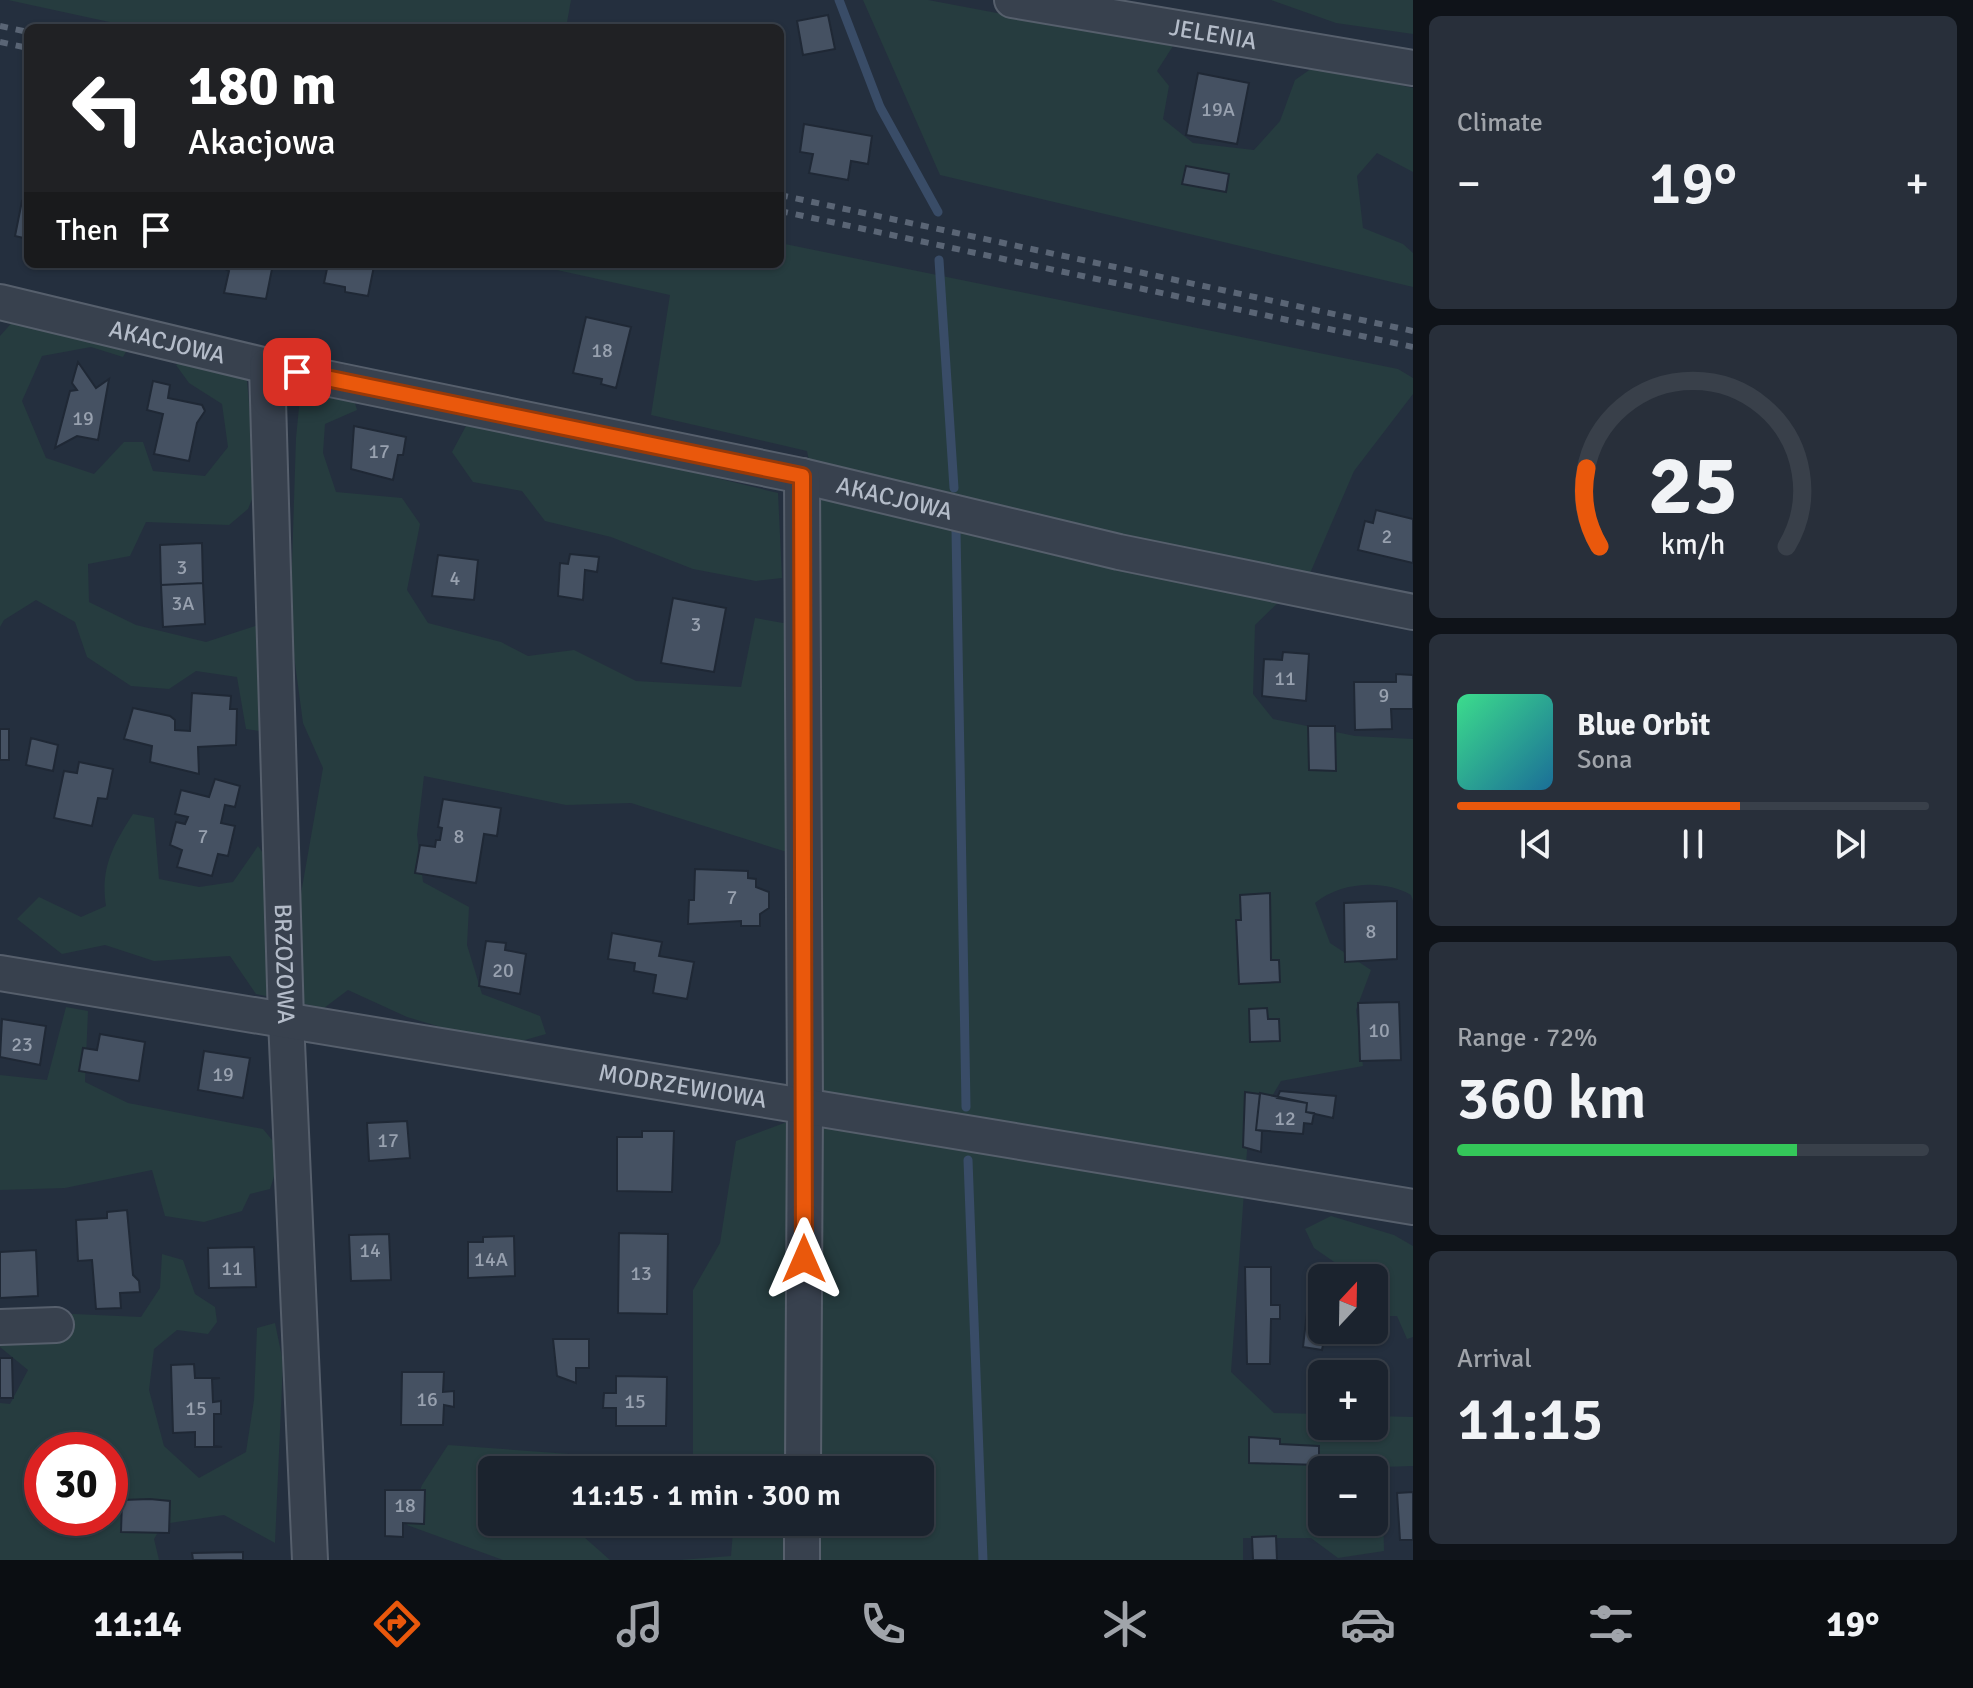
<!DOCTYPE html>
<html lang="en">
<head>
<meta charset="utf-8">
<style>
	:root { --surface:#1b232e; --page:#282f3a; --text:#f1f3f6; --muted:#a0a4aa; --line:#39404a; --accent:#ea580c }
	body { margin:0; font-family:Signika,sans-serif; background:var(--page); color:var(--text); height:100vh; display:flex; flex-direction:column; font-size:30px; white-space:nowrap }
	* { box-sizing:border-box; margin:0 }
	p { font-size:26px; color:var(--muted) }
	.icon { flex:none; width:44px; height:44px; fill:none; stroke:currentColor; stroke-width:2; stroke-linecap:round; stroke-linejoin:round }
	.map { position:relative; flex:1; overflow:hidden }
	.side { display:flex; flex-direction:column; gap:16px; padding:16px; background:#0f1319; width:560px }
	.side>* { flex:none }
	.hud { position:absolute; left:24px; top:24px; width:760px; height:244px; border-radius:12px; box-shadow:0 2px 6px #0004,0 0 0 2px var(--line); background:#202124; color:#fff; overflow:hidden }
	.needle { width:52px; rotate:22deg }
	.controls { position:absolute; left:1308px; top:1264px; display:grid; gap:16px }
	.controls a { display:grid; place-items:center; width:80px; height:80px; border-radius:12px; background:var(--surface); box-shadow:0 2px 6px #0004,0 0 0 2px var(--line); font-size:40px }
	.speed { position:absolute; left:24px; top:1432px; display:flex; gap:16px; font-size:40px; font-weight:700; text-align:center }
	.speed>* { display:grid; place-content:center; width:104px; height:104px; border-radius:50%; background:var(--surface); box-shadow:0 2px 6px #0004,0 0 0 2px var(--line); line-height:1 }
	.speed .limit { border:12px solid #d22; background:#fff; color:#111 }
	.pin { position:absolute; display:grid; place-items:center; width:68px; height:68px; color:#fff; margin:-34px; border-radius:16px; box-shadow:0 4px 12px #0006 }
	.me { position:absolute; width:88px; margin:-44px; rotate:0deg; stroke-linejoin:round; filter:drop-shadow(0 0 6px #0008) }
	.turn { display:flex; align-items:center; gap:28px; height:168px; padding:0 32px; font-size:36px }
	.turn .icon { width:104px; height:104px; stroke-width:2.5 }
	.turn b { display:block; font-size:56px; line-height:68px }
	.then { display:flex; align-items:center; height:76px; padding:0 32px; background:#0003; gap:16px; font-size:30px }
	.big { font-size:60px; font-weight:600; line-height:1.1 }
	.side .widget { flex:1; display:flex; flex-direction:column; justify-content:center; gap:12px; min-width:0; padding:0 28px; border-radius:12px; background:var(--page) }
	.side .dial { align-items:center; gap:0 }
	.dial svg { height:208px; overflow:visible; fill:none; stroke:var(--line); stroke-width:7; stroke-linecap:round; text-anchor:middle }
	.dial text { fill:var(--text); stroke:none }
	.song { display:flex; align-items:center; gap:24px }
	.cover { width:96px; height:96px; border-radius:12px; background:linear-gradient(135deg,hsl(150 70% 55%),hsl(200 70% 35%)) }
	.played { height:8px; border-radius:4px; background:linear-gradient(90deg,var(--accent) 60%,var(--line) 60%) }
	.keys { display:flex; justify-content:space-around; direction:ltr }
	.heat { display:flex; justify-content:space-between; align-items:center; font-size:44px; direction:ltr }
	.charge { height:12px; border-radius:6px; background:linear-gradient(90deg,#34c759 72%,var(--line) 0) }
	.trip { position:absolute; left:478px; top:1456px; width:456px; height:80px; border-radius:12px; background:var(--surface); box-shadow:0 2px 6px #0004,0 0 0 2px var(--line); font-weight:600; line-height:80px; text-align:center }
	.dock { display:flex; height:128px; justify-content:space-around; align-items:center; background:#0b0e12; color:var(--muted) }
	.dock .icon { width:56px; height:56px }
	.dock .selected { color:var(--accent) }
	.dock b { font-size:36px; color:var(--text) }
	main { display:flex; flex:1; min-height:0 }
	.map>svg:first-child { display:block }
	.green { fill:#263c3f; fill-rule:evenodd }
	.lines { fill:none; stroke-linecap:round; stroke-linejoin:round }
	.stream { stroke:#394c67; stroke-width:9 }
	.building { fill:#455162; stroke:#1f2835; stroke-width:2 }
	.minor-casing { stroke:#565f6c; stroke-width:38 }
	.minor { stroke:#38414e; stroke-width:34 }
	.rail { stroke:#5a6575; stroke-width:6; stroke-dasharray:8 8; stroke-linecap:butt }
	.route-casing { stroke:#983908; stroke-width:20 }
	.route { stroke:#ea580c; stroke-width:14 }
	.labels { text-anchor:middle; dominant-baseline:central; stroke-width:8; stroke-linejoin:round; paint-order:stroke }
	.number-label { font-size:20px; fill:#98a1af }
	.street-label { font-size:24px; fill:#b4bcc9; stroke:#1d2633 }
</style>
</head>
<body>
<main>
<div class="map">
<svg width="1413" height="1560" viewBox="0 0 1413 1560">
	<rect width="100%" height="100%" fill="#242f3e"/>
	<!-- green -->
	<path class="green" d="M8,0H571L566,28H137Z
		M863,0H928L1173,46L1157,71L1169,86L1163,119L1193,143L1254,150L1280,121L1295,80L1315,66L1413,88V172L1377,153L1357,176L1363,228L1403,244L1413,253V287L940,175Z
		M1271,0H1413V34L1336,23Z
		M780,243L1398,369L1413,378V394L1354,471L1311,571L1255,625L1253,694L1273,719L1355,736L1413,739V901L1411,895C1384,879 1340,882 1315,903L1330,943L1371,970L1356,1010L1363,1066L1281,1081L1248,1137L1231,1372L1274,1413L1322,1414V1426H1374V1416L1413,1417V1466L1382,1467L1384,1551L1338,1558L1311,1538H1243V1560H680L731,1556L733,1531L727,1522H920V1470H697L693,1462V1290L720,1243L736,1141L822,1109L790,853L631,803L566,805L424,776L417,835L423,882L469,907L467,945L482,994L540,1016L546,1034L504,1046L407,1017L348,990L324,1008L256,994L230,956L154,961L105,945L62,954L17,919L39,897L81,917L106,906C100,869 113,845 133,814L154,818L159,879L199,887L233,882L258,846L299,905L323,768L303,723L290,626L296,438L301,387L354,400L357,410L325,424L323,453L336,492L402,498L420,524L407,590L428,623L501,642L528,656L574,650L636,681L741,687L755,618L783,623L818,610V506L807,451L651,415L670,295L530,264H780ZM1322,1470H1374V1522H1322Z
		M16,318L128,348L123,357L91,347L42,356L22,401L46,458L94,474L124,442H143L153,471L205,476L228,447L222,404L189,383L176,365L191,353L246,371L257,487L248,509L229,525L146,522L130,556L88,564L89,602L136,625L206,642L261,624L267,732L246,729L237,677L196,671L169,689L131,686L87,657L75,622L36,600L4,620L0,627V336Z
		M466,426L509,428L778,493L782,578L756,581L693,569L611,537L545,521L522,491L473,482L452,452Z
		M66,1007L88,1011L85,1082L128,1103L263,1129L282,1152L270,1189L250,1194L242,1211L204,1222L165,1216L152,1170L65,1188L0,1190V1075L47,1080Z
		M1331,1216L1394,1235L1413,1246V1337L1407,1339L1397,1316H1374V1278H1342L1340,1266L1314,1248L1305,1229Z
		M162,1254L183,1260L195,1294L215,1307L217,1322L208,1334L177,1330L154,1349L149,1390L164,1446L199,1478L246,1452L254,1400L257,1328L275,1323L283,1362L275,1543L224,1515L163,1524L154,1539L159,1560H0V1403L10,1404L28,1370L0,1347L4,1318L74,1314L141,1317L160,1288ZM42,1450H110V1518H42Z
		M448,1445L637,1459L645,1470H492V1522H567L610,1560H503L407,1525L422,1485Z"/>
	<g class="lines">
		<!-- stream -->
		<path class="stream" d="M839,0L880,107L938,212
			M939,260L954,488
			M956,530L966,1107
			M968,1160L983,1560"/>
	</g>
	<!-- building -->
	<path class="building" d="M828,15L835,49L803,55L797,21Z
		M1198,73L1249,83L1237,144L1186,135Z
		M804,124L872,136L868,164L851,161L848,180L809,173L813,154L800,152Z
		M1186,166L1229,174L1226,192L1182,184Z
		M22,201L28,202V239L15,236Z
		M216,264H273L266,299L224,293L229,271Z
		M328,264L374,266L368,296L345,292V287L324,283Z
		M586,317L631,327L616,388L601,384L602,379L573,373Z
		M78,362L96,388L109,379L98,440L77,436L55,448L70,391L77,390L72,383Z
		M153,381L170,385L168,398L202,405L205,411L197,423L189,461L154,454L163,414L147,410Z
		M354,426L406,437L403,455H398L393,480L351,469Z
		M1376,510L1413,519V563L1358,550L1365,521L1373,523Z
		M202,543L203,583L161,585L160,545Z
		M570,554L599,557L597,572L585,570L583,600L558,596L560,563L568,564Z
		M438,555L478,560L474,600L432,596Z
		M203,583L205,624L163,627L161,585Z
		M673,598L726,608L714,672L661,663Z
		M1283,652L1309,654L1306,701L1262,696L1264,659L1282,660Z
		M1396,674L1413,675V709H1391L1392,729L1355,730L1354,682H1396Z
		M192,693L231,696L230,709H237L236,745L198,747L199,774L150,762L152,746L124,739L133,708L170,716L175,720V730L190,731Z
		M1308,726H1335L1336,771L1309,770Z
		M0,729H9V760H0Z
		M31,738L58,745L53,771L26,765Z
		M79,762L113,769L107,799L98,798L92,826L54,818L64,771L77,773Z
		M215,779L240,786L235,807L225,805L221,823L235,826L228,856L218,854L212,876L177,867L182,850L170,845L176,822L185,824L188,817L175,814L181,790L209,797Z
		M443,799L501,808L497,836L484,834L476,883L415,873L420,845L435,847L436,840H440L442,828L438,827Z
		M695,869L748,871V878L756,879V887L769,892V908L760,914V926H741V921L688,924L689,900H694Z
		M1270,893L1271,960H1279L1280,982L1239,984L1236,920H1241L1240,895Z
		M1397,901V959L1345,962L1344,903Z
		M612,933L662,942L659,956L694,962L687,999L653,993L656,975L634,971L635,963L608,959Z
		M486,941L506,943L505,950L526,954L520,994L479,986Z
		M1399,1002L1401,1060L1360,1061L1358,1003Z
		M1267,1008L1268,1019H1279L1280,1041L1250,1042L1249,1009Z
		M2,1019L46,1026L40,1065L0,1057Z
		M100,1034L145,1042L139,1081L79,1071L83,1048L97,1050Z
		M204,1051L250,1058L243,1098L198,1090Z
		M1280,1091L1336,1096L1333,1118L1306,1112L1307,1103L1277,1098Z
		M1245,1092L1260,1094L1256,1130L1262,1131L1261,1152L1243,1147Z
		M1260,1093L1307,1103L1306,1112L1314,1113L1312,1124L1304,1123L1303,1134L1256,1130Z
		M407,1121L410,1158L369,1161L367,1123Z
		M642,1131H674L672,1192L617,1191V1137H642Z
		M127,1210L133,1275L139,1281L140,1292L120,1293L121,1308L96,1309L92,1260L78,1261L76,1220L107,1218V1212Z
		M619,1233L668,1234L667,1314L618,1313Z
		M389,1234L391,1280L351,1281L349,1235Z
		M514,1236L515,1276L468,1278V1242H483V1237Z
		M254,1247L256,1287L209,1288L208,1248Z
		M36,1250L38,1296L0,1298V1252Z
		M1245,1267H1271V1305H1280V1319H1271L1270,1364H1247Z
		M1310,1286L1322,1288V1330H1326L1322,1350L1303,1347Z
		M553,1339H589V1368H576V1383L557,1376Z
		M0,1358H12L13,1398H0Z
		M194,1364L195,1378H220L212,1379L213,1402L221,1401V1414H214V1446L222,1447H195V1432L173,1433L171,1365Z
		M402,1372H444L443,1392L454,1391V1407L444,1405L443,1425H401Z
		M616,1376L667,1377L666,1426H616V1408H603L604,1393H616Z
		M1249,1437L1280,1439V1444L1319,1446V1465L1249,1463Z
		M385,1490H425L424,1524L403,1523V1537L385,1536Z
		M1413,1492V1540H1400L1397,1493Z
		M150,1499L170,1501L169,1533L121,1532L122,1500Z
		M1276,1536L1277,1560H1253L1252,1537Z
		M243,1552V1560H193L192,1553Z"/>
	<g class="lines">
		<defs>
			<g id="minor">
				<path id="s1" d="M1012,0L1413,68"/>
				<path id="s2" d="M0,302L267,366L802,476L1119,552L1413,612"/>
				<path id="s3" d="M267,366L286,1020L310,1560"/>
				<path d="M802,476L805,1108L803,1470"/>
				<path id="s4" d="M0,973L1413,1207"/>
				<path d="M0,1327L56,1325"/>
				<path d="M802,1560V1522"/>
			</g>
		</defs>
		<!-- minor casing -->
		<use href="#minor" class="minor-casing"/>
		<!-- minor -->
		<use href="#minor" class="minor"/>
		<!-- rail -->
		<path class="rail" d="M0,26L28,32
			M0,42L28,48
			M780,195L1413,331
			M780,211L1413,347"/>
	</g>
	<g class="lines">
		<defs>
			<path id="route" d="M297,372L802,476L804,1259"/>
		</defs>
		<!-- route casing -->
		<use href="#route" class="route-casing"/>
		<!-- route -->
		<use href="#route" class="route"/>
	</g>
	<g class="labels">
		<!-- number labels -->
		<g class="number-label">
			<text x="1218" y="109">19A</text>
			<text x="602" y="350">18</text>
			<text x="83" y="418">19</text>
			<text x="379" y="451">17</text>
			<text x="1387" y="536">2</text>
			<text x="182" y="567">3</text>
			<text x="455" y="578">4</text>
			<text x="183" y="603">3A</text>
			<text x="696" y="624">3</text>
			<text x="1285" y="678">11</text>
			<text x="1384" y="695">9</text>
			<text x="203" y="836">7</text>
			<text x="459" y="836">8</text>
			<text x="732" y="897">7</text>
			<text x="1371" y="931">8</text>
			<text x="503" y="970">20</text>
			<text x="1379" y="1030">10</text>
			<text x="22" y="1044">23</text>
			<text x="223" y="1074">19</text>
			<text x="1285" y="1118">12</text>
			<text x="388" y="1140">17</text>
			<text x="370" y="1250">14</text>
			<text x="491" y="1259">14A</text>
			<text x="232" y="1268">11</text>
			<text x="641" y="1273">13</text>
			<text x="427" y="1399">16</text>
			<text x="635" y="1401">15</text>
			<text x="196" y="1408">15</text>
			<text x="405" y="1505">18</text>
		</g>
		<!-- street labels -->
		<g class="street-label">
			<text stroke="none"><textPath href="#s1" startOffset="204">JELENIA</textPath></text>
			<text stroke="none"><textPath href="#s2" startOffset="172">AKACJOWA</textPath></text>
			<text stroke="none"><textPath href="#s2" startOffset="916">AKACJOWA</textPath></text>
			<text stroke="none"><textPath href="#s3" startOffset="598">BRZOZOWA</textPath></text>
			<text stroke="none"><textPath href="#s4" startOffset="692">MODRZEWIOWA</textPath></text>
		</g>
	</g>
</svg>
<div class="controls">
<a><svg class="needle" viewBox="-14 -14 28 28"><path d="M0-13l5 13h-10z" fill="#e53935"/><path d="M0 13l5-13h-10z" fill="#a0a4aa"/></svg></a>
<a>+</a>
<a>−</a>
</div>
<div class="speed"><div class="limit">30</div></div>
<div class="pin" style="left:297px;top:372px;background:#d93025"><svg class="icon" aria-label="arrive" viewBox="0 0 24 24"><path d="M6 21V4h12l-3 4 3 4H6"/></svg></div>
<svg class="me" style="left:804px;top:1259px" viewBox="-20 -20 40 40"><path d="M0-17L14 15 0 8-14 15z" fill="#ea580c" stroke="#fff" stroke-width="4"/></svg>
<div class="trip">11:15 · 1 min · 300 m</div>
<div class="hud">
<div class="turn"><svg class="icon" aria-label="left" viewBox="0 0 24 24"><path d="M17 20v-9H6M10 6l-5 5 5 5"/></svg><div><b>180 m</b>Akacjowa</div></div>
<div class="then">Then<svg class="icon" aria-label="arrive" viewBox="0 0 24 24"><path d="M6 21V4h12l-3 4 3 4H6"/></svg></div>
</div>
</div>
<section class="side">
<div class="widget"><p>Climate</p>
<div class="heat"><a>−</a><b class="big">19°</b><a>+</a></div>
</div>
<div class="widget dial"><svg viewBox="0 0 100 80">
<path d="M14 69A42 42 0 1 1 86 69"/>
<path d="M14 69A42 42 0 0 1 9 39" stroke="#ea580c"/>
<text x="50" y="56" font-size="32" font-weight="700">25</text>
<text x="50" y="72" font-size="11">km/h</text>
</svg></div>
<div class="widget">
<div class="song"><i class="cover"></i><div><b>Blue Orbit</b><p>Sona</p></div></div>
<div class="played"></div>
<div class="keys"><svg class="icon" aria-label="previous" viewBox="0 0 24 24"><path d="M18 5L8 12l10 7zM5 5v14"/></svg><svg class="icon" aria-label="pause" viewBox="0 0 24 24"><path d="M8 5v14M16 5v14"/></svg><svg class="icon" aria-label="next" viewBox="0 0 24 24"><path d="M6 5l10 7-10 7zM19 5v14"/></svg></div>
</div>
<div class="widget"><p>Range · 72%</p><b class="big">360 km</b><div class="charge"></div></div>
<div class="widget"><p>Arrival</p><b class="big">11:15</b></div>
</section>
</main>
<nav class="dock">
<b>11:14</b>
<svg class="icon selected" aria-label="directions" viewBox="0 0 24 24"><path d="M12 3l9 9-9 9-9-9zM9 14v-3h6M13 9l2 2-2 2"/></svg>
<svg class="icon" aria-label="music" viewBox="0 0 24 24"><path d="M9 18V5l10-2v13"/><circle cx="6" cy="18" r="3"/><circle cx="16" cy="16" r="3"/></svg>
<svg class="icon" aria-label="phone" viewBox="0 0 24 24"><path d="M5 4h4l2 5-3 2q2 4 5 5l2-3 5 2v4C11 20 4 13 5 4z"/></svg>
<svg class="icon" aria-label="climate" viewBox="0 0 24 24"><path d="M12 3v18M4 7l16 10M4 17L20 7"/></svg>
<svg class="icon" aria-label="car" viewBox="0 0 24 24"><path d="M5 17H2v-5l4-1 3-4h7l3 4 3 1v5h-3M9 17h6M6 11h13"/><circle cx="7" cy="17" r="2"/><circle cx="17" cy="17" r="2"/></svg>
<svg class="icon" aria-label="filters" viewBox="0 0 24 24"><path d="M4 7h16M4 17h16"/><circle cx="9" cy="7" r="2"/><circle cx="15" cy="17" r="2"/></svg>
<b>19°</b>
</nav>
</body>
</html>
